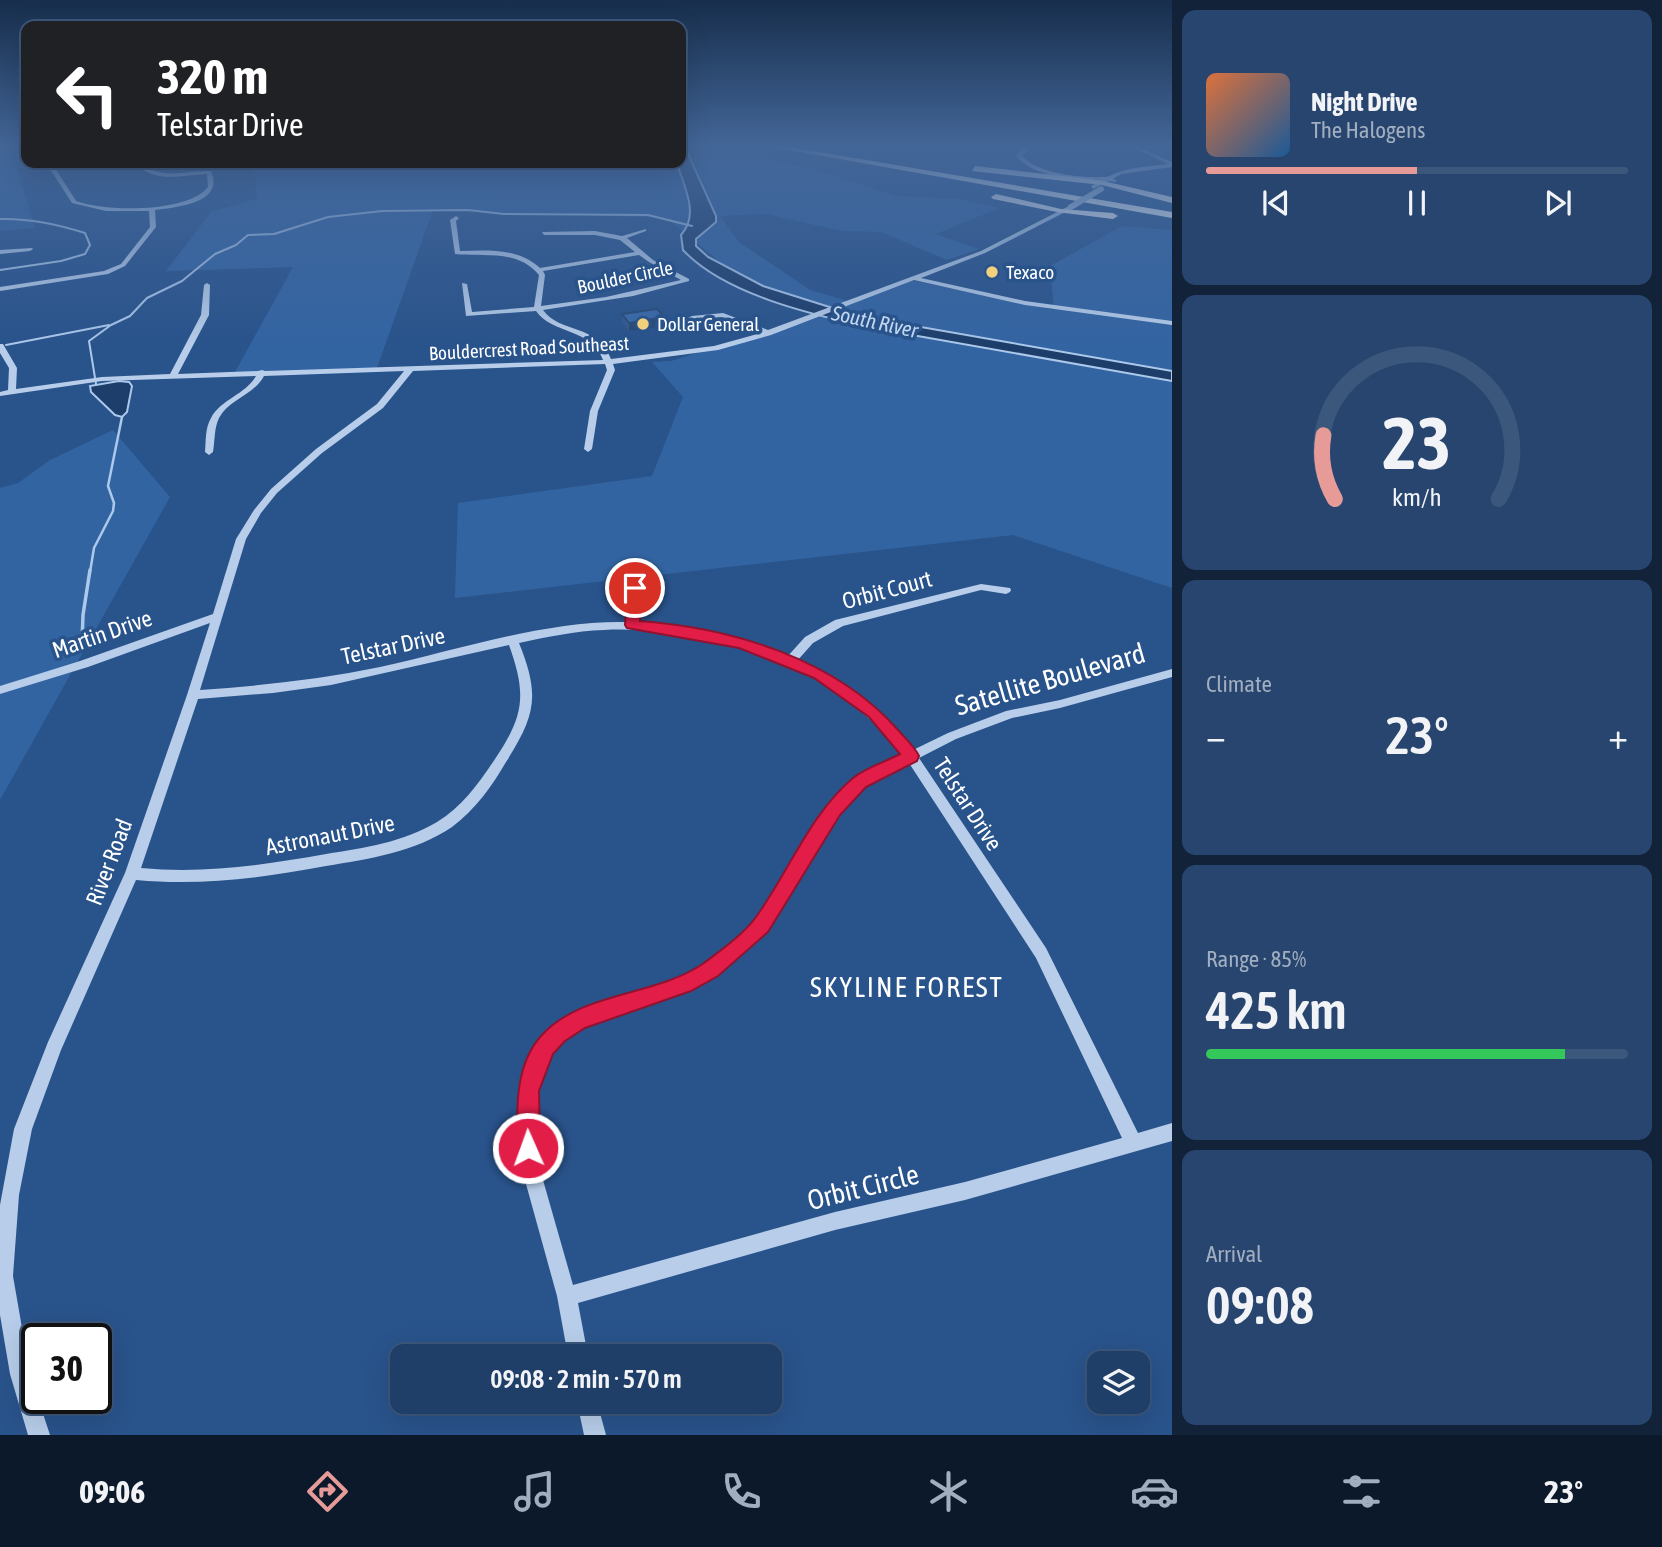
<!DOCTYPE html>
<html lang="en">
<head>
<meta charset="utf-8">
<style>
	:root { --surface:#1f3e68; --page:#27456e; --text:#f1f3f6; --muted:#a1aec0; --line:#3c577c; --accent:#e69b98 }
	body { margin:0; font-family:"Asap Condensed",sans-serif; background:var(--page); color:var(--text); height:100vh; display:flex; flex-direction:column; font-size:26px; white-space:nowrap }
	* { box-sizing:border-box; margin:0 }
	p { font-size:23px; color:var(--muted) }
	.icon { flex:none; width:38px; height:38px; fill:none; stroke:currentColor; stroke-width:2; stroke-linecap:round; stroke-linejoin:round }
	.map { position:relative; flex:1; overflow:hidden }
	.details { display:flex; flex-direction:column; gap:10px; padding:10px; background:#112239; width:490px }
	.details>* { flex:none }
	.banner { position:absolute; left:21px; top:21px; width:665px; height:147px; border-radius:14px; box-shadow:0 7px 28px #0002,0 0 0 2px var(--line); background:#202124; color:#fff; overflow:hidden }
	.fabs { position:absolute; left:1087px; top:1351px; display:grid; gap:14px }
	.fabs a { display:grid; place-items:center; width:63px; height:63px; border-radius:14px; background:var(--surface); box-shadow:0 7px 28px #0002,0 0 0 2px var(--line); font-size:35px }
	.speed { position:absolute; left:21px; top:1323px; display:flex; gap:14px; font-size:35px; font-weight:700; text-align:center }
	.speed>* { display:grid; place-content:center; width:91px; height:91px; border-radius:50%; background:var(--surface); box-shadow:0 7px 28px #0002,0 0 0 2px var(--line); line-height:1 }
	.speed .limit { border:4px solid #111; border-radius:10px; background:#fff; color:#111 }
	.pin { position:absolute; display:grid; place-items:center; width:60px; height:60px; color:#fff; margin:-30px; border:4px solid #fff; border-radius:50%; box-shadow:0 2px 7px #0007 }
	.me { position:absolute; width:77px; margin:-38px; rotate:358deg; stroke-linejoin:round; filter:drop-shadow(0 0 5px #0008) }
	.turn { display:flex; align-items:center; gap:24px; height:147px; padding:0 21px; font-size:32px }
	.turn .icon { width:91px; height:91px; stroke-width:2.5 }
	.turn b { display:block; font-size:49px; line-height:60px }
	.big { font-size:52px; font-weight:600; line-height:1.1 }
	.details .widget { flex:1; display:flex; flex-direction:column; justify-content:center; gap:10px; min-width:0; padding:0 24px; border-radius:14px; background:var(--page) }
	.details .dial { align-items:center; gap:0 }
	.dial svg { height:182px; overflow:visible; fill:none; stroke:var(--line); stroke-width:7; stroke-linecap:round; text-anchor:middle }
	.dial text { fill:var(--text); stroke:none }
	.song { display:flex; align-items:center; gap:21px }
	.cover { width:84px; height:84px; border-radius:10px; background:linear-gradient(135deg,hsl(20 70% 55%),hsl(210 70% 35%)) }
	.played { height:7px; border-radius:4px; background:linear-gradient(90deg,var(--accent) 50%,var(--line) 50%) }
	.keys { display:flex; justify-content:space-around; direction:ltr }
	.heat { display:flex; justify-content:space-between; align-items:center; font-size:38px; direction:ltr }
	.charge { height:10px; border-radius:5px; background:linear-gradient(90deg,#34c759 85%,var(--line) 0) }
	.trip { position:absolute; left:390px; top:1344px; width:392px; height:70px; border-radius:14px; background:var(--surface); box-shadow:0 7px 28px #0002,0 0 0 2px var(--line); font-weight:600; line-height:70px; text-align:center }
	.tab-bar { display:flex; height:112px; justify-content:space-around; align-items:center; background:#0c192a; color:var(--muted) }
	.tab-bar .icon { width:49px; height:49px }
	.tab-bar .on { color:var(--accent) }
	.tab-bar b { font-size:32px; color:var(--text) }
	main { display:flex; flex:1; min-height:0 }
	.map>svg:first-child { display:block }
	.green { fill:#3364a2 }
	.water { fill:#1d3e6b; stroke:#acc8ea; stroke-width:2 }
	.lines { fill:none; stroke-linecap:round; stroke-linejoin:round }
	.stream-far2 { stroke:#acc8ea; stroke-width:2 }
	.stream-far1 { stroke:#acc8ea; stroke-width:2.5 }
	.stream { stroke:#acc8ea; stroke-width:3.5 }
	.minor { fill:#b7cde9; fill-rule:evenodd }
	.highway { fill:#fff; fill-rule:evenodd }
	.minor-bridge { stroke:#b7cde9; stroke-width:6 }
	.wall { fill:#315a90 }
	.shaded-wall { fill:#284a75 }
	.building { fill:#3969a7; stroke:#284a75; stroke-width:2 }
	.route { fill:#e11d48; stroke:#92132f; stroke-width:2 }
	.poi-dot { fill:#f1d07e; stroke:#29538b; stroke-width:2.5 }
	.labels { text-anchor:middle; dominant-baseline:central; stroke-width:7; stroke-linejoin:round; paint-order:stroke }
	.far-poi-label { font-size:19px; fill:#fff; stroke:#29538b; text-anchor:start }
	.far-street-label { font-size:19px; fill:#fff; stroke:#29538b }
	.far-water-label { font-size:21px; font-style:italic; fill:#c3d7f0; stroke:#29538b }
	.street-label { font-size:23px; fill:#fff; stroke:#29538b }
	.near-street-label { font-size:28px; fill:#fff; stroke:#29538b }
	.near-neighbourhood-label { font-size:28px; letter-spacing:2px; fill:#fff; stroke:#29538b }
</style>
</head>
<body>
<main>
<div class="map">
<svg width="1172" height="1435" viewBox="0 0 1172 1435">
	<rect width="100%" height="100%" fill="#29538b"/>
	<!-- green -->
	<path class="green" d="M0,145H10L35,228L0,231Z
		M681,145H699L813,169L897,196L958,199L1000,208L936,234L979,249L947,260L881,232L842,231L765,214L720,216L739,242L810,290L848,301L906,279L1054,310L1050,266L1122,226L1172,230V588L1013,535L455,598L458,503L652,476L683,397L652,362L671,361L819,315L752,289L667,218L433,210L377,368L235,372L293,267L166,271L211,212L257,199L254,163H681Z
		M113,430L170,497L0,800V488L18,483L50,460Z"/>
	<!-- water -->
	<path class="water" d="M681,145H684L716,216V222L696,239V246L708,257L763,286L858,316L1172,371V381L867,327C810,314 724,294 683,250L681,235C700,214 684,187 677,163H681Z
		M119,381L129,382L132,386L127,412L122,417L115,415L91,392L90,386Z"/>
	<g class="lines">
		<!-- stream-far2 -->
		<path class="stream-far2" d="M0,219C30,218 57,224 85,233L90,245L85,254L61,261L0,270
			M6,345L109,325
			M96,384L89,341L111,325L130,316L147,298L182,281L215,254L236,245L248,235L274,234L328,217L382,211L468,210L504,214L648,215L692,226"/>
		<!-- stream-far1 -->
		<path class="stream-far1" d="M90,572L94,548L113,511L114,503L108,486L122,417"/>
		<!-- stream -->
		<path class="stream" d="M82,643L83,615L90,570"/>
		<!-- minor -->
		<path class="minor" d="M1017,145H1023L1028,149L1022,156C1039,174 1080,178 1104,177C1110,177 1114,173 1119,172C1134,167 1152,166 1168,164L1127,145H1134L1172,162V167L1121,174L1113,179L1116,180V182L1108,181L1093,189L1091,186L1102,180C1073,177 1037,180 1016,156L1022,149Z
			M46,163H52L76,201C105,212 188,213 208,187L207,174C182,175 154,184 135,163H141C162,181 186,170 211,171C225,203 177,207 155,210L156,227L125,266L108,274L0,291V287L104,271L121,264L150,227L149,211H106L72,203Z
			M1071,205L1073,208L985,253L921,278L1025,301L1172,321V325L1025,305L914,280L771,335L718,350L613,364L615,370L598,411L592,449L588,452L584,449L590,411L607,370L605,364L413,371L383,408L322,453L277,493L261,513L246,539L200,690C261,686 321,679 380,667C458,650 547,620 627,622L630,588L635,585L640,588L638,623C689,626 739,638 787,657L805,637L835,620L981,584L1010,588L1011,590L1010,592L1006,594L981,590L843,626L813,643L797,661C843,683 880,710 913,750L948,733L1006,711L1060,700L1172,669V677L1060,708L1012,718L956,739L919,758L1046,948L1138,1133L1172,1123V1141L965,1200L835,1230L578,1303L588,1356H568L557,1296L521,1166L518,1130L520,1091L526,1070L539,1040L552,1028L573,1014L686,975L729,946L756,921L829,806L855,778L903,755C884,732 865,713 842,696C779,651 681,626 604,630C575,631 547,637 519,643C540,695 536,715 506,762C492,786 475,810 452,827C415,852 369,859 326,866C262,878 201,886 136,880L61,1050L32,1129L19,1195L13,1276L30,1374L50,1435H28L10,1374L0,1315V1205L14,1129L48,1042L125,873L187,695L210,623L88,667L0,694V686L80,661L213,614L236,539L254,510L271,489L316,449L377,404L404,371L264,376C254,395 229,399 219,418C214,428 215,441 213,452L209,455L205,452C206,441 205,428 211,418C221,399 245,395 256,376L102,381L0,396V392L8,390L9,368L0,353V344H3L17,368L16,389L102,377L170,374L201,315L204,285L207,283L210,285L209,315L178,374L258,371L262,370L265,371L603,360C592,328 553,335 536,311L466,316L462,283L467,284L472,312L534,307L539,275C517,249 485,257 455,254L450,220L456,216L459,218L456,221L460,251C487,250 519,248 540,268L635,252L620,240L595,235H544L542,232L595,231L622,236L646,229V231L627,238L653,260L689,279V281L633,296L543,310C560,334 597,323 611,359L714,346L761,333L722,317L689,320L688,318L692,316L723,313L768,330L981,251ZM639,255L649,262L681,280L606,297L541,306L545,275L543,271ZM509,645C527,695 524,716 495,759C479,783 462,807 437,822C404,842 364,848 326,854C264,865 204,874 141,868L198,699L273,693L331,685ZM909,763L1036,958L1122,1138L965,1182L835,1212L573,1285L539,1166L536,1130V1091L542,1071L551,1052L564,1040L584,1026L696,986L739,956L766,931L839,814L865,786Z
			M32,248L33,249L30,251L0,254V250Z
			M577,1402H597L606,1435H584Z"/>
		<!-- highway -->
		<path class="highway" d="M760,145H778L1172,212V218Z
			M975,166L1099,180L1172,197V203L1102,185L972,171Z
			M996,194L1061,209L1113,213L1118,216L1113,219L1057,212L993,199L991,197Z"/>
		<!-- minor-bridge -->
		<path class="minor-bridge" d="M1071,207L1101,189"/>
	</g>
	<!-- wall -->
	<path class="wall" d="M622,314L664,317V326L629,331L622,322Z"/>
	<!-- shaded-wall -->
	<path class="shaded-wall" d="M664,317V326L629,331V323Z"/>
	<!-- building -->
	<path class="building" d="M657,309L664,317L629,323L622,314Z"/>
	<!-- sky -->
	<linearGradient id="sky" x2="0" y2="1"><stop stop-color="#172e4c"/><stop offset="0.42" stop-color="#436698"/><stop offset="1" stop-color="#436698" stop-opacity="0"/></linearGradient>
	<rect width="1172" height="346" fill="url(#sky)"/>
	<!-- route -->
	<path class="route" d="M635,583L642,588L640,621C733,628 836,659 899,731C906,739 915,747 919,756L917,761L866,787L840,815L768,932L718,976L691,991L585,1028L565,1041L553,1054L539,1091L540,1148L537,1156L528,1159L520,1156L517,1148C517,1111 514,1066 541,1036C581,991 655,997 704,963C720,951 744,934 756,917C788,873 810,814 853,778C865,768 885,762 900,754L869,717L814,678L739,648L627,628L625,625L628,588Z"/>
	<!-- markers -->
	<g class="poi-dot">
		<circle cx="992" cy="272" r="7"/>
		<circle cx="643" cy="324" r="7"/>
	</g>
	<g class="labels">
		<!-- far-poi labels -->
		<g class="far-poi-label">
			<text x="1006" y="272">Texaco</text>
			<text x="657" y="324">Dollar General</text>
		</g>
		<!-- far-street labels -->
		<g class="far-street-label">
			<text transform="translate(625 277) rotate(-12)">Boulder Circle</text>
			<text transform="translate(529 348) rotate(-3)">Bouldercrest Road Southeast</text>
		</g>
		<!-- far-water labels -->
		<g class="far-water-label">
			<text transform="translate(875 321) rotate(12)">South River</text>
		</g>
		<!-- street labels -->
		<g class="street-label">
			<text transform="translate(887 590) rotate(-15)">Orbit Court</text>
			<text transform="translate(102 634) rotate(-19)">Martin Drive</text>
			<text transform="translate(393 646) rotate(-12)">Telstar Drive</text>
			<text transform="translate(968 804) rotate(57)">Telstar Drive</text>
			<text transform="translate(330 835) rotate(-11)">Astronaut Drive</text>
			<text transform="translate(109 862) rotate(-69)">River Road</text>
		</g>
		<!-- near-street labels -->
		<g class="near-street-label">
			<text transform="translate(1050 679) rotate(-16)">Satellite Boulevard</text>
			<text transform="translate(863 1187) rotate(-14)">Orbit Circle</text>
		</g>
		<!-- near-neighbourhood labels -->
		<g class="near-neighbourhood-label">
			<text x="907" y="987">SKYLINE FOREST</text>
		</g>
	</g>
</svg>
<div class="fabs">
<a><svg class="icon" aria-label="layers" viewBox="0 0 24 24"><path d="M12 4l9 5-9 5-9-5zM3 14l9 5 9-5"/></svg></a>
</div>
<div class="speed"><div class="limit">30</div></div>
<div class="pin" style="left:635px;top:588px;background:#d93025"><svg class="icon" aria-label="arrive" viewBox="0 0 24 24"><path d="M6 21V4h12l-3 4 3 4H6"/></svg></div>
<svg class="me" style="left:528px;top:1148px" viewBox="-20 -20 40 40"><circle r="17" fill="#e11d48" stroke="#fff" stroke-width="3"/><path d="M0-11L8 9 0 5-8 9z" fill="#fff"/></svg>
<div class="trip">09:08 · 2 min · 570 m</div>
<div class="banner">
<div class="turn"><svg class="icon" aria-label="left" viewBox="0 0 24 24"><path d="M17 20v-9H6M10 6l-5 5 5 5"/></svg><div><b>320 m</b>Telstar Drive</div></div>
</div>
</div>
<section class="details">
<div class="widget">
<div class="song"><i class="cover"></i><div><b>Night Drive</b><p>The Halogens</p></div></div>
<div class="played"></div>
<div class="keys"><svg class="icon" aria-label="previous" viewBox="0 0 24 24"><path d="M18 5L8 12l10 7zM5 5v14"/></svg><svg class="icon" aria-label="pause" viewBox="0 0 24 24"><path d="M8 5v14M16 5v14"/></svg><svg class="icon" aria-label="next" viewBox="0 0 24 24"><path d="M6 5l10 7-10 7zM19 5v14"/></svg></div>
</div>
<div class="widget dial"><svg viewBox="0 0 100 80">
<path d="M14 69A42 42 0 1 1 86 69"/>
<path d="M14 69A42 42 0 0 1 9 41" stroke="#e69b98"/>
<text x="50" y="56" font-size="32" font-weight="700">23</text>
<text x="50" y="72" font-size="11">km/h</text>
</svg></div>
<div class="widget"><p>Climate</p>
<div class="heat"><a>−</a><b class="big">23°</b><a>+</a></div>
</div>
<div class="widget"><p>Range · 85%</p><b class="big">425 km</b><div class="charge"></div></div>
<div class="widget"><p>Arrival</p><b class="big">09:08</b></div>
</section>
</main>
<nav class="tab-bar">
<b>09:06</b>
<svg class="icon on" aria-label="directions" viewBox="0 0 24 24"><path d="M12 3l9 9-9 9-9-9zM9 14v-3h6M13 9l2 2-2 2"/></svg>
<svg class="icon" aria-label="music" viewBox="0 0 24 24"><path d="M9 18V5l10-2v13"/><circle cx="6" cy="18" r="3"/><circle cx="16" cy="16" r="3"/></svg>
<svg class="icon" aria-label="phone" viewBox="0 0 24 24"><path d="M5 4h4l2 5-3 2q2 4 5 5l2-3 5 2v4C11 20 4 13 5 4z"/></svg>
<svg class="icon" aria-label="climate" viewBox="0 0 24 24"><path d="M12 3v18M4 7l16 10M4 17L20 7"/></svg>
<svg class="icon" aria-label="car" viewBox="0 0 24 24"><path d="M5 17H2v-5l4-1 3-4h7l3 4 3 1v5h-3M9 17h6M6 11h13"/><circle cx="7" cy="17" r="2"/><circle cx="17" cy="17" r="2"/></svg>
<svg class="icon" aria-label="filters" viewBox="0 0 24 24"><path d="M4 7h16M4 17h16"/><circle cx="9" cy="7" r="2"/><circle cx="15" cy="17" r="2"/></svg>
<b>23°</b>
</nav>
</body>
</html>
